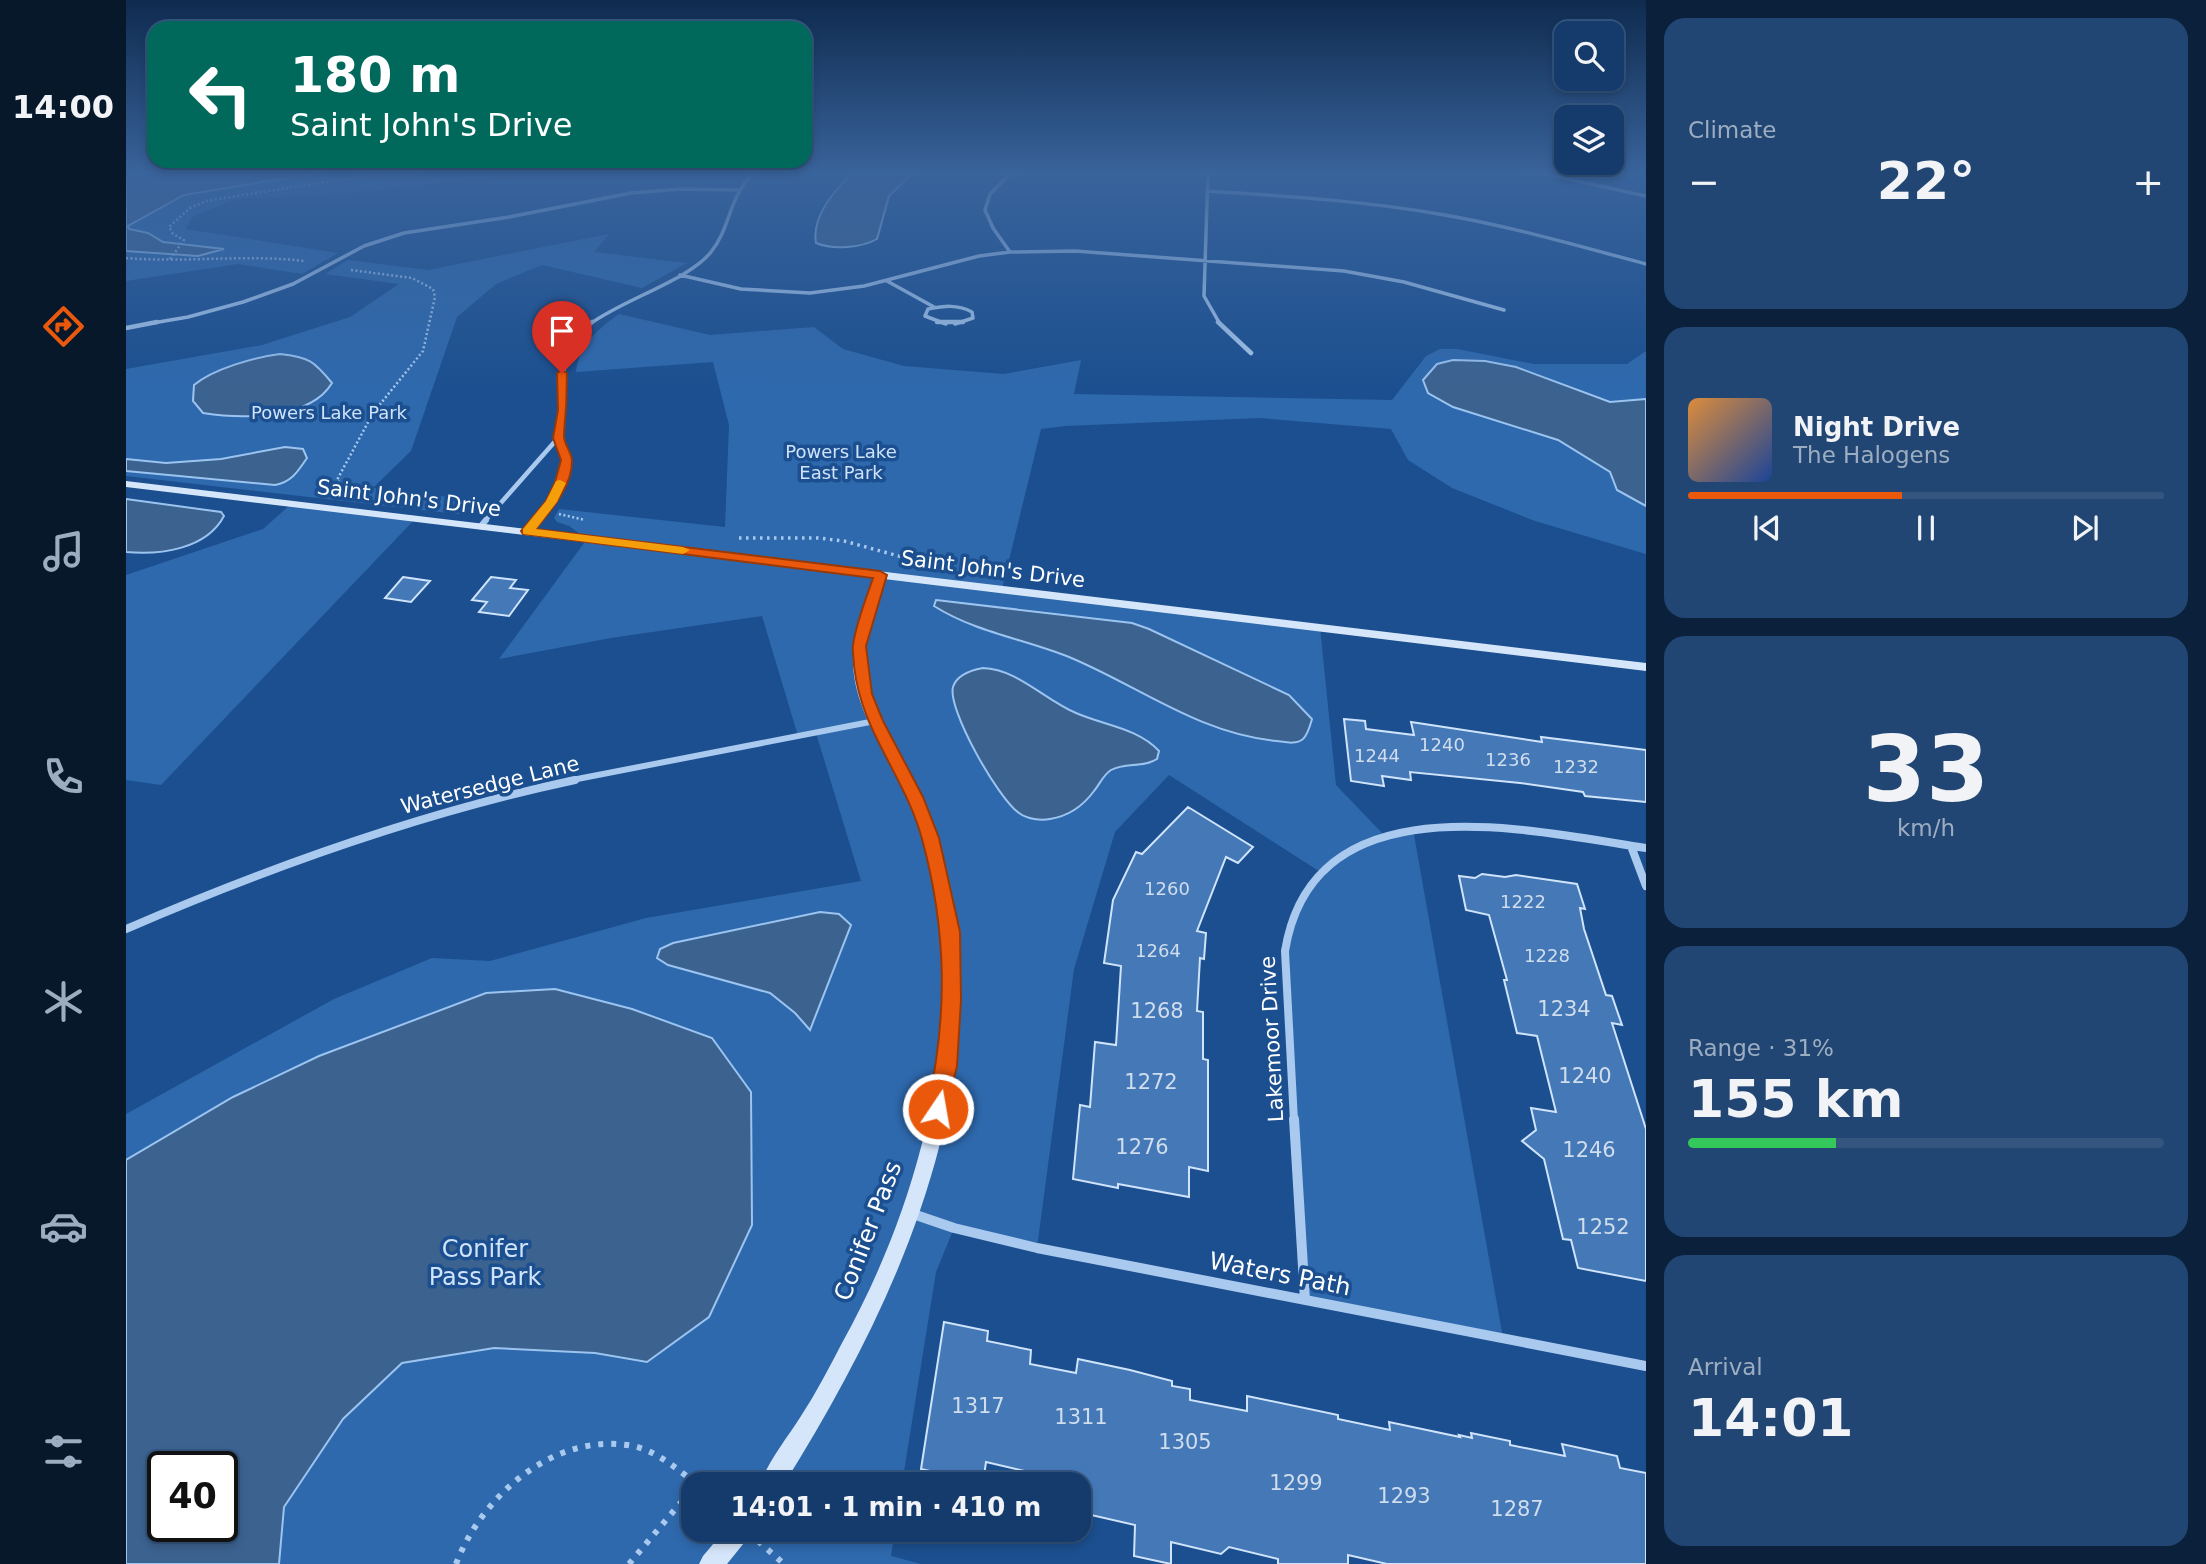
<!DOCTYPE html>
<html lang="en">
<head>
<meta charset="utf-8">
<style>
	:root { --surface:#143b6b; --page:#214673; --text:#f1f3f6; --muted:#9dadc1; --line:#33557e; --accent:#ea580c }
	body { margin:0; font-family:"DejaVu Sans",sans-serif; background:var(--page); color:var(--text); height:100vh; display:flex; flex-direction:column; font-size:26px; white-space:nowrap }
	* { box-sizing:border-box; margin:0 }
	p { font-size:23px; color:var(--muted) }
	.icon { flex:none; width:38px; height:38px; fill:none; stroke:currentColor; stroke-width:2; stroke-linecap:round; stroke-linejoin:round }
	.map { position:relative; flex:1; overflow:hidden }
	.sheet { display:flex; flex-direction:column; gap:18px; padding:18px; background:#0b203b; width:560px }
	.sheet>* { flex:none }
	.top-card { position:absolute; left:21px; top:21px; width:665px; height:147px; border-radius:21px; box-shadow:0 4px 10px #0003,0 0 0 2px var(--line); background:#00695c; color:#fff; overflow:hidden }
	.fabs { position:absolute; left:1428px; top:21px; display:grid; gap:14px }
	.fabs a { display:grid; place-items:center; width:70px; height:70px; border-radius:14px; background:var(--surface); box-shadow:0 4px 10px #0003,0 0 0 2px var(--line); font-size:35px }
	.speed { position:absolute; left:21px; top:1451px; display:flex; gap:14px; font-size:35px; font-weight:700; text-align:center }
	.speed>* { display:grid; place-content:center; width:91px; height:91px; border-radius:50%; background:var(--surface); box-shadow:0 4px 10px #0003,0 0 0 2px var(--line); line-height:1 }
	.speed .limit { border:4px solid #111; border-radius:10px; background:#fff; color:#111 }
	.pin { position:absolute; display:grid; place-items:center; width:60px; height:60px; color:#fff; margin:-72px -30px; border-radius:50% 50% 50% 0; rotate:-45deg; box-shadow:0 0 7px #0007 }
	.pin .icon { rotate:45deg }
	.me { position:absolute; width:77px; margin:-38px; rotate:12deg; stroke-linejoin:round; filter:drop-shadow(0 0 5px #0008) }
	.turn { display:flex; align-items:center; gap:24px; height:147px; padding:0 28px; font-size:32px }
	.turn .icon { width:91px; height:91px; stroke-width:2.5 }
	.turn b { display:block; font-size:49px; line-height:60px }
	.big { font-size:52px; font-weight:600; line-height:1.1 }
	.sheet .card { flex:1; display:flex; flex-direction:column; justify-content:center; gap:10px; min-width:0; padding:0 24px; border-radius:21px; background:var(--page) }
	.sheet .dial { align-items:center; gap:0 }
	.dial b { font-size:91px; line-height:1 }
	.song { display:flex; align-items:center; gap:21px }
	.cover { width:84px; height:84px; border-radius:10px; background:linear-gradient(135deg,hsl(30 70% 55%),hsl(220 70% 35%)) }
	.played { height:7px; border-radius:4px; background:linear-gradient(90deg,var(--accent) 45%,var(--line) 45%) }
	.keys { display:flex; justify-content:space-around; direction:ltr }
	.heat { display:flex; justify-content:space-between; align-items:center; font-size:38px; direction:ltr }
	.charge { height:10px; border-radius:5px; background:linear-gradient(90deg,#34c759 31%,var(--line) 0) }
	.trip { position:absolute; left:555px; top:1472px; width:410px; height:70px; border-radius:21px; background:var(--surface); box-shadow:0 4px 10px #0003,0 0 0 2px var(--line); font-weight:600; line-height:70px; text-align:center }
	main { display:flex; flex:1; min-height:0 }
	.dock { display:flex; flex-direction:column; width:126px; justify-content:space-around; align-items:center; background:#08182b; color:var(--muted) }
	.dock .icon { width:49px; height:49px }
	.dock .active { color:var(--accent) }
	.dock b { font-size:32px; color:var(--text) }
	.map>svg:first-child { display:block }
	.green { fill:#2e69ad; fill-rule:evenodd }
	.water { fill:#3c6290; stroke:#9cc4f0; stroke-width:2; fill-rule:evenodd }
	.building { fill:#4478b7; stroke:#cfe3fa; stroke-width:2 }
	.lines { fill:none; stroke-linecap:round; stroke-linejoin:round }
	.path-far2 { stroke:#a9c9ee; stroke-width:2.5; stroke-dasharray:2 2.5; stroke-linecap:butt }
	.path-far1 { stroke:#a9c9ee; stroke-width:3.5; stroke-dasharray:2.5 4.5; stroke-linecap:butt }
	.path { stroke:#a9c9ee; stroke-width:6; stroke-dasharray:5 8; stroke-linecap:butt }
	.street-far4 { stroke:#a9c9ee; stroke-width:3.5 }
	.street-far3 { stroke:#a9c9ee; stroke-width:4.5 }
	.street-far2 { stroke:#a9c9ee; stroke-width:6 }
	.street-far1 { stroke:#a9c9ee; stroke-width:8 }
	.street { stroke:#a9c9ee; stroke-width:10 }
	.secondary { fill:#d6e6fa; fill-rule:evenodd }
	.route { fill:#ea580c; stroke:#983908; stroke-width:2 }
	.slow { fill:#f59e0b }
	.labels { text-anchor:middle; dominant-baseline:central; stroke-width:7; stroke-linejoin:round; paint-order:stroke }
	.far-park-label { font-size:18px; fill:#cfe3fa; stroke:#1b4f8f }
	.number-label { font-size:18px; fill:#d0dded }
	.street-label { font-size:21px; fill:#fff; stroke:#1b4f8f }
	.near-number-label { font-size:21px; fill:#d0dded }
	.near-street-label { font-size:24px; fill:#fff; stroke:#1b4f8f }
	.near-park-label { font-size:24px; fill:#cfe3fa; stroke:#1b4f8f }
</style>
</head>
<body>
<main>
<nav class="dock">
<b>14:00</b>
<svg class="icon active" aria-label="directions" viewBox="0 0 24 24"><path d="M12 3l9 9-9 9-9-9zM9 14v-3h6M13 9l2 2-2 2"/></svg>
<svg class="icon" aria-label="music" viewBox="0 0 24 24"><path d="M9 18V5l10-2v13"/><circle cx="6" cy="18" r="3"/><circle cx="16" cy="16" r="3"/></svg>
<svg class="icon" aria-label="phone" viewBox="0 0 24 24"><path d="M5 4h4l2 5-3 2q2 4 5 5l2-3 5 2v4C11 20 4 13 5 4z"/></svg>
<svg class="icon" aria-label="climate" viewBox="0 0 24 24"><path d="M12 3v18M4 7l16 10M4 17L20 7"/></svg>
<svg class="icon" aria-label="car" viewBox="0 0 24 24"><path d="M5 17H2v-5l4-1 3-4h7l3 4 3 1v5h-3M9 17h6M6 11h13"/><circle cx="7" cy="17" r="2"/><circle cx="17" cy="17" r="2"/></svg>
<svg class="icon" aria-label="filters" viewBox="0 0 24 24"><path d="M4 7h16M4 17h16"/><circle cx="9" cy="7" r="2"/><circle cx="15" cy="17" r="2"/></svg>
</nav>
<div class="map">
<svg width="1520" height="1564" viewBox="0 0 1520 1564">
	<rect width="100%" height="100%" fill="#1b4f8f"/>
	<!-- green -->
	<path class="green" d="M0,172H408L225,193L109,199L66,217L60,229L212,253L176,274L112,264L0,281Z
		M483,234L468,252L561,263L516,288L416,265L370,284L331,317L285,451L247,488L365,502L353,511L331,514L0,476V369L136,345L224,317L273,284L199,274L222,260L302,270Z
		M493,314L584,335L688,327L717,349L778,366L878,374L955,360L948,394L1266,400L1300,356L1314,349H1331L1408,364H1501L1520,351V554L1409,521L1326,488L1282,460L1265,429L1133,418L939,426L915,429L876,589L1194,627L1210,785L1259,836L1287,829L1377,1338L1179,1300L1162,930L1174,900L1196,873L1043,775L989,832L948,969L911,1248L828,1228L810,1272L776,1484H567V1530H769L765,1556L795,1564H0V1114L208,999L306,958L364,961L520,918L735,881L690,733L672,736L636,616L485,638L373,659L461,539L443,526L431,522L428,518L433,509L599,527L603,425L587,362L450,372C453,345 472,329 493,314ZM37,1466H96V1526H37Z
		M165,504L290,518L35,785L0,780V575L137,529Z"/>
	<!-- water -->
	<path class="water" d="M0,172H198L58,195L2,226L3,229L22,233L37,242L98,249L72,256L0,251Z
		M727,172H788L763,196L751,239C735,248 707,250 690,243C685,216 710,189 727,172Z
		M154,354C183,357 188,361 206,383C184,420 115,419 77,413L67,401L68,385C87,369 129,357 154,354Z
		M1327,360L1359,361L1390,367L1484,402L1520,399V506L1491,490L1484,472L1432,440L1327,407L1302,393L1297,380L1311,364Z
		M159,447L177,449L181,458C172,471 166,482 149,485L0,471V459L40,463L95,459Z
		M0,499L95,512L98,516C80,550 33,555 0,552Z
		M810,600L1006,623L1023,629L1163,695L1186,719C1184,726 1182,734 1177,739C1170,745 1159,742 1151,741C1073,734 1013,686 943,657C898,639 849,632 808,606Z
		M857,668C891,669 919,700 950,713C977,725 1012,728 1033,751L1031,759C1017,768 999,762 985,770C977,775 974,784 968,791C957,806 943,816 924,819C915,821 901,819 893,813C873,800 821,709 827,687C831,674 846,670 857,668Z
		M694,912L713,914L725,925L684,1030L669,1013L644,993L542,965L531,958L534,949L547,943Z
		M429,989L506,1009L586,1038L625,1092L626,1225L583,1317L521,1362L469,1353L368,1348L276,1363L217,1419L158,1507L153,1564H0V1160L107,1097L193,1056L360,993ZM37,1466H96V1526H37Z"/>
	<!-- building -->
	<path class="building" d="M277,577L304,581L285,602L259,598Z
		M365,577L390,580L384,588L402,590L383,616L353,612L361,602L346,600Z
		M1218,719L1239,721L1240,729L1288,735L1285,722L1416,742L1415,737L1520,750V802L1459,796L1457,792L1394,783L1284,772L1285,780L1256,776L1258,786L1225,781Z
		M1062,807L1127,847L1112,863L1100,857L1071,931L1080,933L1078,959L1074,958L1071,1011L1077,1012V1059L1082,1060V1171L1063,1167V1197L992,1184V1188L947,1179L954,1105L964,1107L969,1042L990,1045L995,966L978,963L987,900L1010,852L1016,854Z
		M1356,874L1379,877L1390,875L1451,884L1459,909L1454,908L1458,929L1480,995L1486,996L1496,1025L1486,1023L1520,1129V1281L1452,1268L1445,1240L1437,1239L1418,1159L1396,1141L1410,1130L1405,1108L1430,1112L1411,1036L1391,1033L1378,980H1381L1363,915L1340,910L1333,876L1349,878Z
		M818,1322L862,1331L861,1341L905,1350L904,1364L950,1373L952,1359L1004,1370L1046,1381V1386L1064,1389V1400L1121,1411V1396L1212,1415V1419L1264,1430L1263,1422L1334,1437L1333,1435L1346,1438L1345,1433L1384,1441V1445L1439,1456L1436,1444L1491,1456L1494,1468L1520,1473V1564H1261L1222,1555V1564H1152V1559L1103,1547L1095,1554L1045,1542V1564L1008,1556L1009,1525L952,1512V1484H902L903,1472L860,1462L857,1483L795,1469Z"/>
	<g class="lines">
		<!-- path-far2 -->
		<path class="path-far2" d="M0,258C59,263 119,254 178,261
			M44,259L58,240L47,234L43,227L64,208L80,201L230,177L299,172
			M225,270L286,278L307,289L309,297L297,351L247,413L211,480L216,485L240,494
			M433,514L459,520"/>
		<!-- path-far1 -->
		<path class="path-far1" d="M613,538H692L718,541L780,558"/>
		<!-- path -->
		<path class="path" d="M632,1541L658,1564
			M330,1564C356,1496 428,1431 507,1446C531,1451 552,1470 571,1484
			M503,1564L567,1488"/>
		<!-- street-far4 -->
		<path class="street-far4" d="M1082,172L1078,296L1094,324
			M1410,172L1520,196
			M1081,191C1161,196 1240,201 1319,215C1387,227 1453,246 1520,264
			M884,252L867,228L859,210L864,194L886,172
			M554,275L615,289L684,293L738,286L853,256L884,252L949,251L1218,271L1278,282L1378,310
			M761,281L808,307
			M21,324L62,317L117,302L167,284L238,246L278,233L383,217L505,193L554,189L611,190
			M464,324C496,300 563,280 585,252C605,227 602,198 628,172
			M820,324L799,316L802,309C818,306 831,304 846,312L847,318L829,324"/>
		<!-- street-far3 -->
		<path class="street-far3" d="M811,322H837
			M1092,322L1125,353
			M0,328L31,322
			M358,522L432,438
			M408,522C421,507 438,488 440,467C441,455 432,447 432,436C432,427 436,418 437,409C440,370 428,352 466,322"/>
		<!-- street-far2 -->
		<path class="street-far2" d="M355,526L360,520
			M401,531L410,520
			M441,781L749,721"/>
		<!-- street-far1 -->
		<path class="street-far1" d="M1505,846L1520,886
			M0,929C146,866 294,813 449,780
			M1168,1121L1159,951C1187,779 1401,830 1520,848"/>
		<!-- street -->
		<path class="street" d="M1168,1119L1179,1300
			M784,1213L828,1228L911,1248L1520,1366"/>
		<!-- secondary -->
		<path class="secondary" d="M0,481L1520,663V671L758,579C752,600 741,622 739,645C735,696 767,739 789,782C801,805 810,830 817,856C876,1077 773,1300 658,1484H634C643,1460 661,1438 675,1416C690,1393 703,1368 716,1343C780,1228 822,1091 817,959C816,909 804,845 784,799C764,756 729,714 727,664C726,633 738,606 748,577L0,487Z
			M599,1530H626L622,1538L601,1564H573L577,1556Z"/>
	</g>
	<!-- sky -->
	<linearGradient id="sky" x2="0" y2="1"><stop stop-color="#0f2b4f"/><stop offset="0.44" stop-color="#39639b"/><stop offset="1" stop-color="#39639b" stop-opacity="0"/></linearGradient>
	<rect width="1520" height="391" fill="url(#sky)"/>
	<!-- route -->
	<path class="route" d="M436,370L441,373C441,395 440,414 438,434C437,444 446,452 446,461C446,487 425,510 410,529L754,571L761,575L740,646L746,694L757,721L797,797L813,838L834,932L835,1000L831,1066L819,1115L812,1118L805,1115L801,1109C822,1016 821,931 796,839C779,776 735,732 728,666C728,659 726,651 727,645C730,623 740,599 747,578L397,534L395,531L420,501L429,482L435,460L427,438L432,410L431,373Z"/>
	<!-- slow -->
	<path class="slow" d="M434,480L440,483L431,502L410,529L557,547L564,550L557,554L397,534V529L420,501L430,481Z"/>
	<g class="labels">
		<!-- far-park labels -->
		<g class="far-park-label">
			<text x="203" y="412">Powers Lake Park</text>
			<text x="715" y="451">Powers Lake<tspan x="715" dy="21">East Park</tspan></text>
		</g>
		<!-- number labels -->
		<g class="number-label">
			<text x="1316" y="744">1240</text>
			<text x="1251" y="755">1244</text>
			<text x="1382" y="759">1236</text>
			<text x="1450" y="766">1232</text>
			<text x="1041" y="888">1260</text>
			<text x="1397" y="901">1222</text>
			<text x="1032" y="950">1264</text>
			<text x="1421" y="955">1228</text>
		</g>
		<!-- street labels -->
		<g class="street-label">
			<text transform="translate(283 498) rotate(7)">Saint John's Drive</text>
			<text transform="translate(867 569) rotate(7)">Saint John's Drive</text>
			<text transform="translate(364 785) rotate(-14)">Watersedge Lane</text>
			<text transform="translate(1146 1039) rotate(-93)">Lakemoor Drive</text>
		</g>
		<!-- near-number labels -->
		<g class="near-number-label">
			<text x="1438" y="1009">1234</text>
			<text x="1031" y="1011">1268</text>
			<text x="1459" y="1076">1240</text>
			<text x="1025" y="1082">1272</text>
			<text x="1016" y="1147">1276</text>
			<text x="1463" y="1150">1246</text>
			<text x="1477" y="1227">1252</text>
			<text x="852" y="1406">1317</text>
			<text x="955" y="1417">1311</text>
			<text x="1059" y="1442">1305</text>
			<text x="1170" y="1483">1299</text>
			<text x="1278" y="1496">1293</text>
			<text x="1391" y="1509">1287</text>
		</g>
		<!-- near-street labels -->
		<g class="near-street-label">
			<text transform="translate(742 1231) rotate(-69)">Conifer Pass</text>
			<text transform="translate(1154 1274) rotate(11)">Waters Path</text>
		</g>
		<!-- near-park labels -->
		<g class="near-park-label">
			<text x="359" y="1249">Conifer<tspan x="359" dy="28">Pass Park</tspan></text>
		</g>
	</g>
</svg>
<div class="fabs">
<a><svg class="icon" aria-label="search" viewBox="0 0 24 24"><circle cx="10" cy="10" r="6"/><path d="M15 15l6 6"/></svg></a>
<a><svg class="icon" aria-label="layers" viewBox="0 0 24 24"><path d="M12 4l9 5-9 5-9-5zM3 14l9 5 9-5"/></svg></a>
</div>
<div class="speed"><div class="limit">40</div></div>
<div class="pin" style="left:436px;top:373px;background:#d93025"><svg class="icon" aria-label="arrive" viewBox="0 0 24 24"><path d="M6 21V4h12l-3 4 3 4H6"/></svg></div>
<svg class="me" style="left:812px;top:1109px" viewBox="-20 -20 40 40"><circle r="17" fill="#ea580c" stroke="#fff" stroke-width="3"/><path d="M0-11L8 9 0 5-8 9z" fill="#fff"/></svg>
<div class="trip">14:01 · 1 min · 410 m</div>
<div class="top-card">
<div class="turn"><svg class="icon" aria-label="left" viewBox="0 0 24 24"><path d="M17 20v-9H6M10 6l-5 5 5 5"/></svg><div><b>180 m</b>Saint John's Drive</div></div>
</div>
</div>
<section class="sheet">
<div class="card"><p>Climate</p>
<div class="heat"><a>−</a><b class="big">22°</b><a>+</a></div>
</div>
<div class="card">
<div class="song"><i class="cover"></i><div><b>Night Drive</b><p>The Halogens</p></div></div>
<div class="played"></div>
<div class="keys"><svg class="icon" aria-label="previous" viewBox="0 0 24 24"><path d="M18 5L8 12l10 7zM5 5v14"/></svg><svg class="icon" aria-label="pause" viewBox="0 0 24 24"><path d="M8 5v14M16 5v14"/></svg><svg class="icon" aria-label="next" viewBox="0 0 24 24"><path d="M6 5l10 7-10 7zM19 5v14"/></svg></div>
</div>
<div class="card dial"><b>33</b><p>km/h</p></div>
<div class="card"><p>Range · 31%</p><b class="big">155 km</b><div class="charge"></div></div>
<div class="card"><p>Arrival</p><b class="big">14:01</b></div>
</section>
</main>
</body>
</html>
